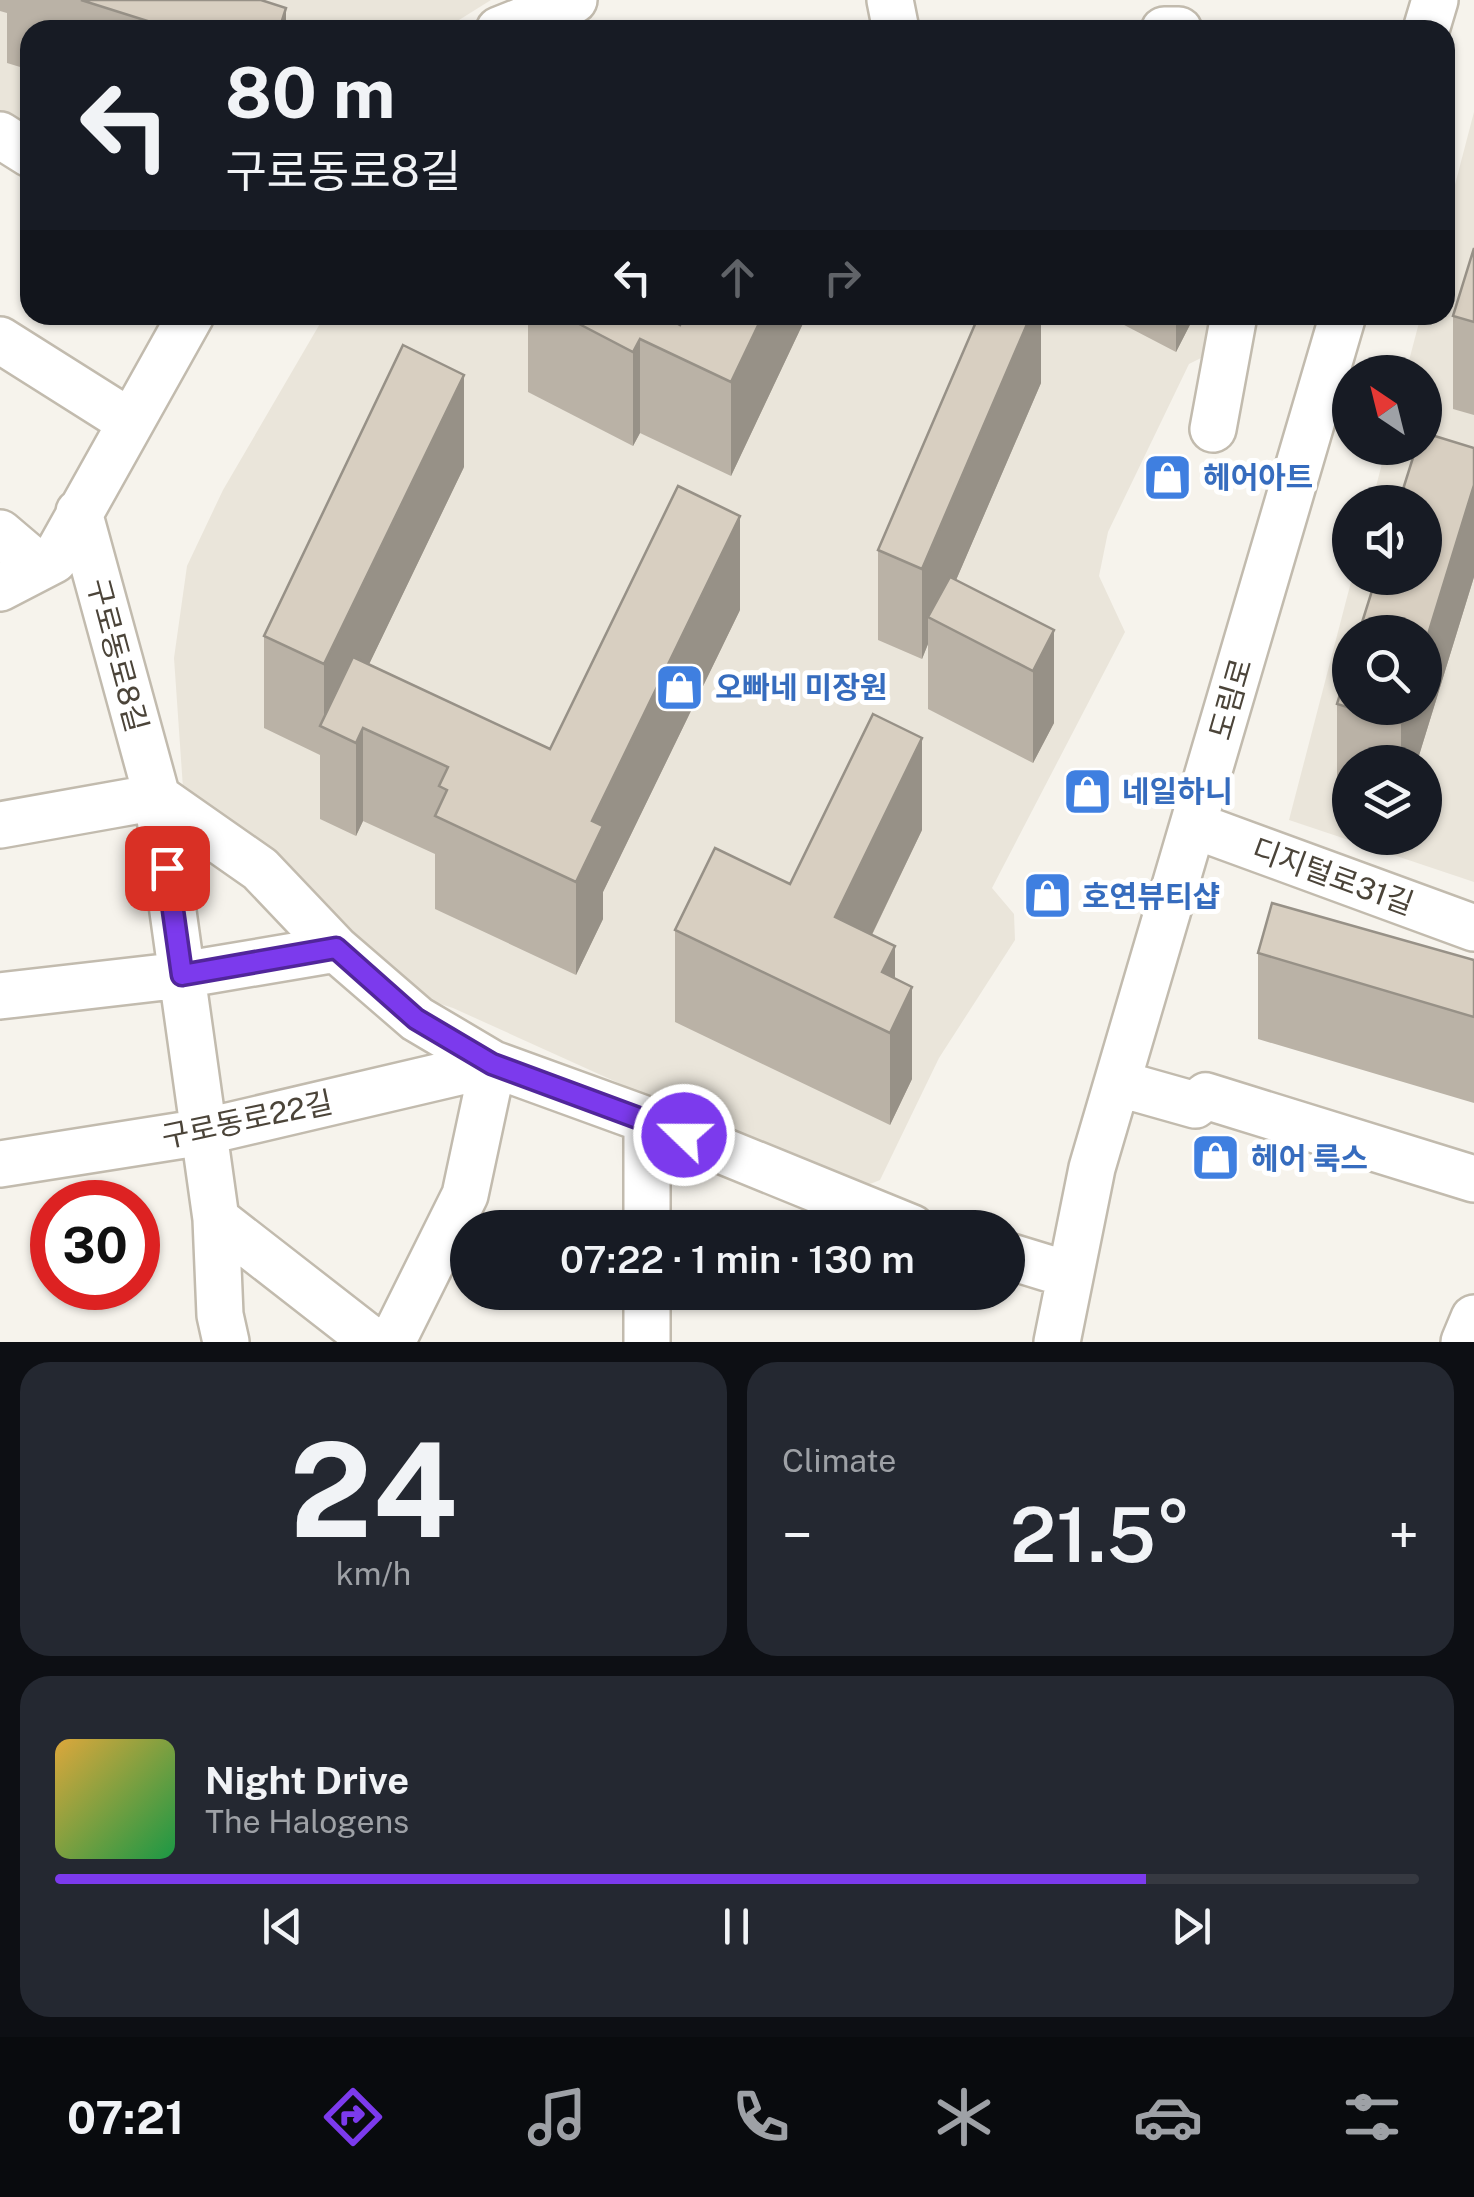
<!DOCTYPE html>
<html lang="en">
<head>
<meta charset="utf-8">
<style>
	:root { --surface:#171b24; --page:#242831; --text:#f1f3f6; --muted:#9ea1a6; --line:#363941; --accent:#7c3aed }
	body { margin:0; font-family:"Public Sans","Noto Sans KR",sans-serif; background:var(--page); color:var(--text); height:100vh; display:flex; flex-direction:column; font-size:38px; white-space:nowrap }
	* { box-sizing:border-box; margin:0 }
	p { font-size:32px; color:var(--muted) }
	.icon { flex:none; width:55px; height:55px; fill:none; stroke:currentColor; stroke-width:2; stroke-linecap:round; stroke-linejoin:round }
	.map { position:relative; height:1342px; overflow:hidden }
	.drawer { display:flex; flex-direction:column; gap:20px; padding:20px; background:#0d0f14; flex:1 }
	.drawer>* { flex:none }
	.top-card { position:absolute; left:20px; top:20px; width:1435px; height:305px; border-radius:30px; box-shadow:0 2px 8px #0004; background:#171b24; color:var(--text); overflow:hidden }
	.needle { width:65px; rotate:325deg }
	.tools { position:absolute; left:1332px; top:355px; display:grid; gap:20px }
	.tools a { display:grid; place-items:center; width:110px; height:110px; border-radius:50%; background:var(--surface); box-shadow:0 2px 8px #0004; font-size:50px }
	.speed { position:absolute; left:30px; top:1180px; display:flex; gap:20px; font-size:50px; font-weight:700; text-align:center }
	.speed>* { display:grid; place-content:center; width:130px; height:130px; border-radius:50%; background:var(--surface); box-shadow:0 2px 8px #0004; line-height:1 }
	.speed .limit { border:15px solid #d22; background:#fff; color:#111 }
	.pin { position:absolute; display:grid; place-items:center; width:85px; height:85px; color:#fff; margin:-42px; border-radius:20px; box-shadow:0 5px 15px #0006 }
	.me { position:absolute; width:110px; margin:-55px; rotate:292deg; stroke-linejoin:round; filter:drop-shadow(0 0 8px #0008) }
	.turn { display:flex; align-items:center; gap:35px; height:210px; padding:0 40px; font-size:45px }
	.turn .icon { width:130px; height:130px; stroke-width:2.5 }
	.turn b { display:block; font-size:70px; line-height:85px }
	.lanes { display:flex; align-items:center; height:95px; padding:0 40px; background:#0003; justify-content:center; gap:50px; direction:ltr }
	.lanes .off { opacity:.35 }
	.big { font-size:75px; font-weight:600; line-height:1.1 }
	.drawer .tile { flex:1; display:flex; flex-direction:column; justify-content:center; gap:15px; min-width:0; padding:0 35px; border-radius:30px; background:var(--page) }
	.drawer .dial { align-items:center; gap:0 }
	.dial b { font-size:130px; line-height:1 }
	.song { display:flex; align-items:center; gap:30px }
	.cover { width:120px; height:120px; border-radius:15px; background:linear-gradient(135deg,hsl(40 70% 55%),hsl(140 70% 35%)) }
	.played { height:10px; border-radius:5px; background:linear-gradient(90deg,var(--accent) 80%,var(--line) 80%) }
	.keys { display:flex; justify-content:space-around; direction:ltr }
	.heat { display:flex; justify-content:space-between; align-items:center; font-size:55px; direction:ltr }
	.drawer .tiles { flex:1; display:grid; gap:20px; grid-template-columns:1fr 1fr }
	.tile:last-child { grid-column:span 2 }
	.trip { position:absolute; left:450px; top:1210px; width:575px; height:100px; border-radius:50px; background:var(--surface); box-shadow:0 2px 8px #0004; font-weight:600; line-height:100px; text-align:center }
	.tab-bar { display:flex; height:160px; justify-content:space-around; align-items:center; background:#090b0e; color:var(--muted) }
	.tab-bar .icon { width:70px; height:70px }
	.tab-bar .on { color:var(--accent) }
	.tab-bar b { font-size:45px; color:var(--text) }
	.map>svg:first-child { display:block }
	.residential { fill:#eae5da; fill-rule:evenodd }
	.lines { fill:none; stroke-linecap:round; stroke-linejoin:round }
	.minor-casing { stroke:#c2bbae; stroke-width:50 }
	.minor { stroke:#fff; stroke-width:45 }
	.wall { fill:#bab2a6 }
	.shaded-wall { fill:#979187 }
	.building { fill:#d8cfc1; stroke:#979187; stroke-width:2.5 }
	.route-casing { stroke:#51269a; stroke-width:25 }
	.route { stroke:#7c3aed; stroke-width:18 }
	.labels { text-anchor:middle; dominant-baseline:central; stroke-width:10; stroke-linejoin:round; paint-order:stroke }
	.shop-label { font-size:30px; font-weight:bold; fill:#366cbe; stroke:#fff; text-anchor:start }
	.street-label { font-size:30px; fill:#4b4439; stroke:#fff }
</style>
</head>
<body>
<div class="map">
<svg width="1474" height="1342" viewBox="0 0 1474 1342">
	<rect width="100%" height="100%" fill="#f6f3ec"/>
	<!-- residential -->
	<path class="residential" d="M0,0H491L443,30H30V137L0,117Z
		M1474,112V882L1289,820L1352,578H1425V502H1372L1386,448H1425V372H1406L1421,315H1445V223ZM1350,632H1425V708H1350ZM1350,762H1425V838H1350Z
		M325,315H1243L1209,354L1189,364L1108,532L1099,576L1125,632L992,888L1014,914L1015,940L939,1058L880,1180L855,1190L453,1008L375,983L305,887L249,833L183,788L174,658L187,566L223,490Z"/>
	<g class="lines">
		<defs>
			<path id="minor" d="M890,0L896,30
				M499,30L574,0
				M1164,30H1179
				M1426,30L1435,0
				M0,135L30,154
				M0,340L130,422
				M1213,429L1234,315
				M79,512L157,797L216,1219L220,1315L226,1342
				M0,533L40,567
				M0,588L54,560L191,315
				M0,825L157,797L260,869L336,949L417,1019L493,1064L465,1195L392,1342
				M1193,825L1474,928
				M0,996L182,975L336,949
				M1117,1083L1195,1105L1206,1096L1474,1179
				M647,1120V1228
				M0,1164L203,1132L493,1064L647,1120L912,1228
				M216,1219L374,1342
				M1008,1256L1070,1275
				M647,1292V1342
				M1057,1342L1092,1168L1343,315
				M1464,1342L1474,1318"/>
		</defs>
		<!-- minor casing -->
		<use href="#minor" class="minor-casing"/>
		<!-- minor -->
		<use href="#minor" class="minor"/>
	</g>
	<!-- wall -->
	<path class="wall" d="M0,0H261L286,30H30V70L7,63V13L0,11Z
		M1474,248V415L1453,409V316Z
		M528,315H662L680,325L685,315H807L731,476L640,433L633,446L528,392Z
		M1041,315V383L956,580L1054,630V723L1033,763L928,709V644L922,659L878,640V550Z
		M1105,315H1195L1176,352Z
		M1474,448V577L1417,762H1350V800L1337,796V704Z
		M464,467L369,664L550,749L740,610L603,892V919L576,975L435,909V854L363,821L356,836L320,819V755L264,728V636Z
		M922,830L872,935L895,978L912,1079L890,1125L675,1022V930Z
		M1258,953L1474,960V1103L1258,1039Z"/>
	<!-- shaded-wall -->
	<path class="shaded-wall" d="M286,8V30H279Z
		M763,315H807L731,476V382Z
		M1031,315H1041V383L938,622L928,617V644L922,659V569Z
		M1176,315H1195L1176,352Z
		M640,339V433L633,446V352Z
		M464,375V467L336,733L324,728V664Z
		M1474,485V577L1417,762H1401V723L1405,708H1425V644Z
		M740,516V610L603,892V919L576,975V882L592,821Z
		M1054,630V723L1033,763V671Z
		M363,728V821L356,836V743Z
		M922,738V830L837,1007L835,917Z
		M895,946V1022L912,987V1079L890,1125V1033L882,972Z"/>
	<!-- building -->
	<path class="building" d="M81,0H261L286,8L279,30H176Z
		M1474,248V322L1453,316Z
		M562,315H662L680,325L685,315H763L731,382L640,339L633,352Z
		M979,315H1031L922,569L878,550Z
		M403,345L464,375L324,664L264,636Z
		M1425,433L1474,448V485L1425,644V632H1359L1376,578H1425V502H1399L1416,448H1425Z
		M678,486L740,516L592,821L603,826L576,882L435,816L447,790L439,786L448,767L363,728L356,743L320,726L353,657L550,749Z
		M950,577L1054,630L1033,671L928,617Z
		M1350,662V708H1405L1401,723L1337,704Z
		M873,714L922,738L835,917L895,946L882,972L912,987L890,1033L675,930L715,848L790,884Z
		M1272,903L1474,960V1017L1258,953Z"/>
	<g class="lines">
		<defs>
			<path id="route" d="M167,868L182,975L336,948L416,1019L492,1064L684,1135"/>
		</defs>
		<!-- route casing -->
		<use href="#route" class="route-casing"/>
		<!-- route -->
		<use href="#route" class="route"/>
	</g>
	<!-- icons -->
	<defs>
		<symbol id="shop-square" viewBox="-11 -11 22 22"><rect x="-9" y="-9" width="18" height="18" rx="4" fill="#3f7fe0" stroke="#fff"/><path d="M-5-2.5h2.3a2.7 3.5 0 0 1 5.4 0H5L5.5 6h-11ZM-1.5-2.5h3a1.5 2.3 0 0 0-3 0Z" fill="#fff"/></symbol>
	</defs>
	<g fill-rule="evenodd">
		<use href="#shop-square" x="1140" y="450" width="55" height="55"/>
		<use href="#shop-square" x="652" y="660" width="55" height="55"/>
		<use href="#shop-square" x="1060" y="764" width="55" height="55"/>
		<use href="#shop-square" x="1020" y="868" width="55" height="55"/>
		<use href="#shop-square" x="1188" y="1130" width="55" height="55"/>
	</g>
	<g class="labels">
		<!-- shop labels -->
		<g class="shop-label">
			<text x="1203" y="477">헤어아트</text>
			<text x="715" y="687">오빠네 미장원</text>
			<text x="1122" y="791">네일하니</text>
			<text x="1082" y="896">호연뷰티샵</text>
			<text x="1251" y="1158">헤어 룩스</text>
		</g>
		<!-- street labels -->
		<g class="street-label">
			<text transform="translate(118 655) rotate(75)">구로동로8길</text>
			<text transform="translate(1230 699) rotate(-74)">도림로</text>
			<text transform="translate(1333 876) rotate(20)">디지털로31길</text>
			<text transform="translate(247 1119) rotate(-12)">구로동로22길</text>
		</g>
	</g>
</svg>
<div class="tools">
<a><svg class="needle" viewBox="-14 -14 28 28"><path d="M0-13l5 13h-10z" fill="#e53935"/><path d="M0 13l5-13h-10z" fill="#9ea1a6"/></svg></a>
<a><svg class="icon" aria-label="sound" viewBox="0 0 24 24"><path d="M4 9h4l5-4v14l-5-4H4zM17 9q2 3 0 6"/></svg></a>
<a><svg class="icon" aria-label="search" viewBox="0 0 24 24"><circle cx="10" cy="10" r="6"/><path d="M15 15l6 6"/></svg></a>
<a><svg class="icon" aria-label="layers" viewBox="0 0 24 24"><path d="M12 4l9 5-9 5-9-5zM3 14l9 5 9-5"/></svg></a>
</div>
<div class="speed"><div class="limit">30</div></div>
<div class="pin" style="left:167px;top:868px;background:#d93025"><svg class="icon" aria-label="arrive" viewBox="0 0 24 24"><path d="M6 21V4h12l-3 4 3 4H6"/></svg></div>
<svg class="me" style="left:684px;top:1135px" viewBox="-20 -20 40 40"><circle r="17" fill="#7c3aed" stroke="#fff" stroke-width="3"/><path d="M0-11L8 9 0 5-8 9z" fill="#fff"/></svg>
<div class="trip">07:22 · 1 min · 130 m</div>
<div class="top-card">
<div class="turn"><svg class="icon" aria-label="left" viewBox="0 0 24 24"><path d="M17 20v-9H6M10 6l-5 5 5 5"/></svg><div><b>80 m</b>구로동로8길</div></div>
<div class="lanes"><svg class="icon" aria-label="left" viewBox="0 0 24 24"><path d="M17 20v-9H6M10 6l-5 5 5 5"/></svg><svg class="icon off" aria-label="ahead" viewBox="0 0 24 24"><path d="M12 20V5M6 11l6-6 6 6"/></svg><svg class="icon off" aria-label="right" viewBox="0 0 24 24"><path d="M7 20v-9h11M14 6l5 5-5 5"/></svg></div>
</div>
</div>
<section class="drawer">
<div class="tiles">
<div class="tile dial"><b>24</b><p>km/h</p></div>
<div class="tile"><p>Climate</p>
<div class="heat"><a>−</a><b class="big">21.5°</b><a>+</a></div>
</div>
<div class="tile">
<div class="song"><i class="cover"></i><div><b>Night Drive</b><p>The Halogens</p></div></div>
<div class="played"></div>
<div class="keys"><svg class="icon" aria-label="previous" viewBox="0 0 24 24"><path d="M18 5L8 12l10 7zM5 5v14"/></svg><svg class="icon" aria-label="pause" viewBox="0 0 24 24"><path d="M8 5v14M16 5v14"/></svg><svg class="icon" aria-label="next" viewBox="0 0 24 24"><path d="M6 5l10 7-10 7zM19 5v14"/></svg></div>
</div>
</div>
</section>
<nav class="tab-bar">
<b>07:21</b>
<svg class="icon on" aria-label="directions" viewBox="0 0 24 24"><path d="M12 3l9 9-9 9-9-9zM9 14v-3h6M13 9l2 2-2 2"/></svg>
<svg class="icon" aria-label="music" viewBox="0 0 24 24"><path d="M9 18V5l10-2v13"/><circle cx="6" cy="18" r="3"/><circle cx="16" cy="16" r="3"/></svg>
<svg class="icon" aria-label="phone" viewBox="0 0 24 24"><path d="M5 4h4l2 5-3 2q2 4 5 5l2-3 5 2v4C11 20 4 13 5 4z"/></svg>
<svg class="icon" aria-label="climate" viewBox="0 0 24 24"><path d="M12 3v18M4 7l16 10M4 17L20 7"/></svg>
<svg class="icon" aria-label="car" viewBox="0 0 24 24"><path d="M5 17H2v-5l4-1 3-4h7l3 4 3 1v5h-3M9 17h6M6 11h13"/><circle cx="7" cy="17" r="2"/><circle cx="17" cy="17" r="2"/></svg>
<svg class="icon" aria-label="filters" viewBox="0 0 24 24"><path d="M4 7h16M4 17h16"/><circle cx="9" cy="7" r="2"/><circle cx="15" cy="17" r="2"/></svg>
</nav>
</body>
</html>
